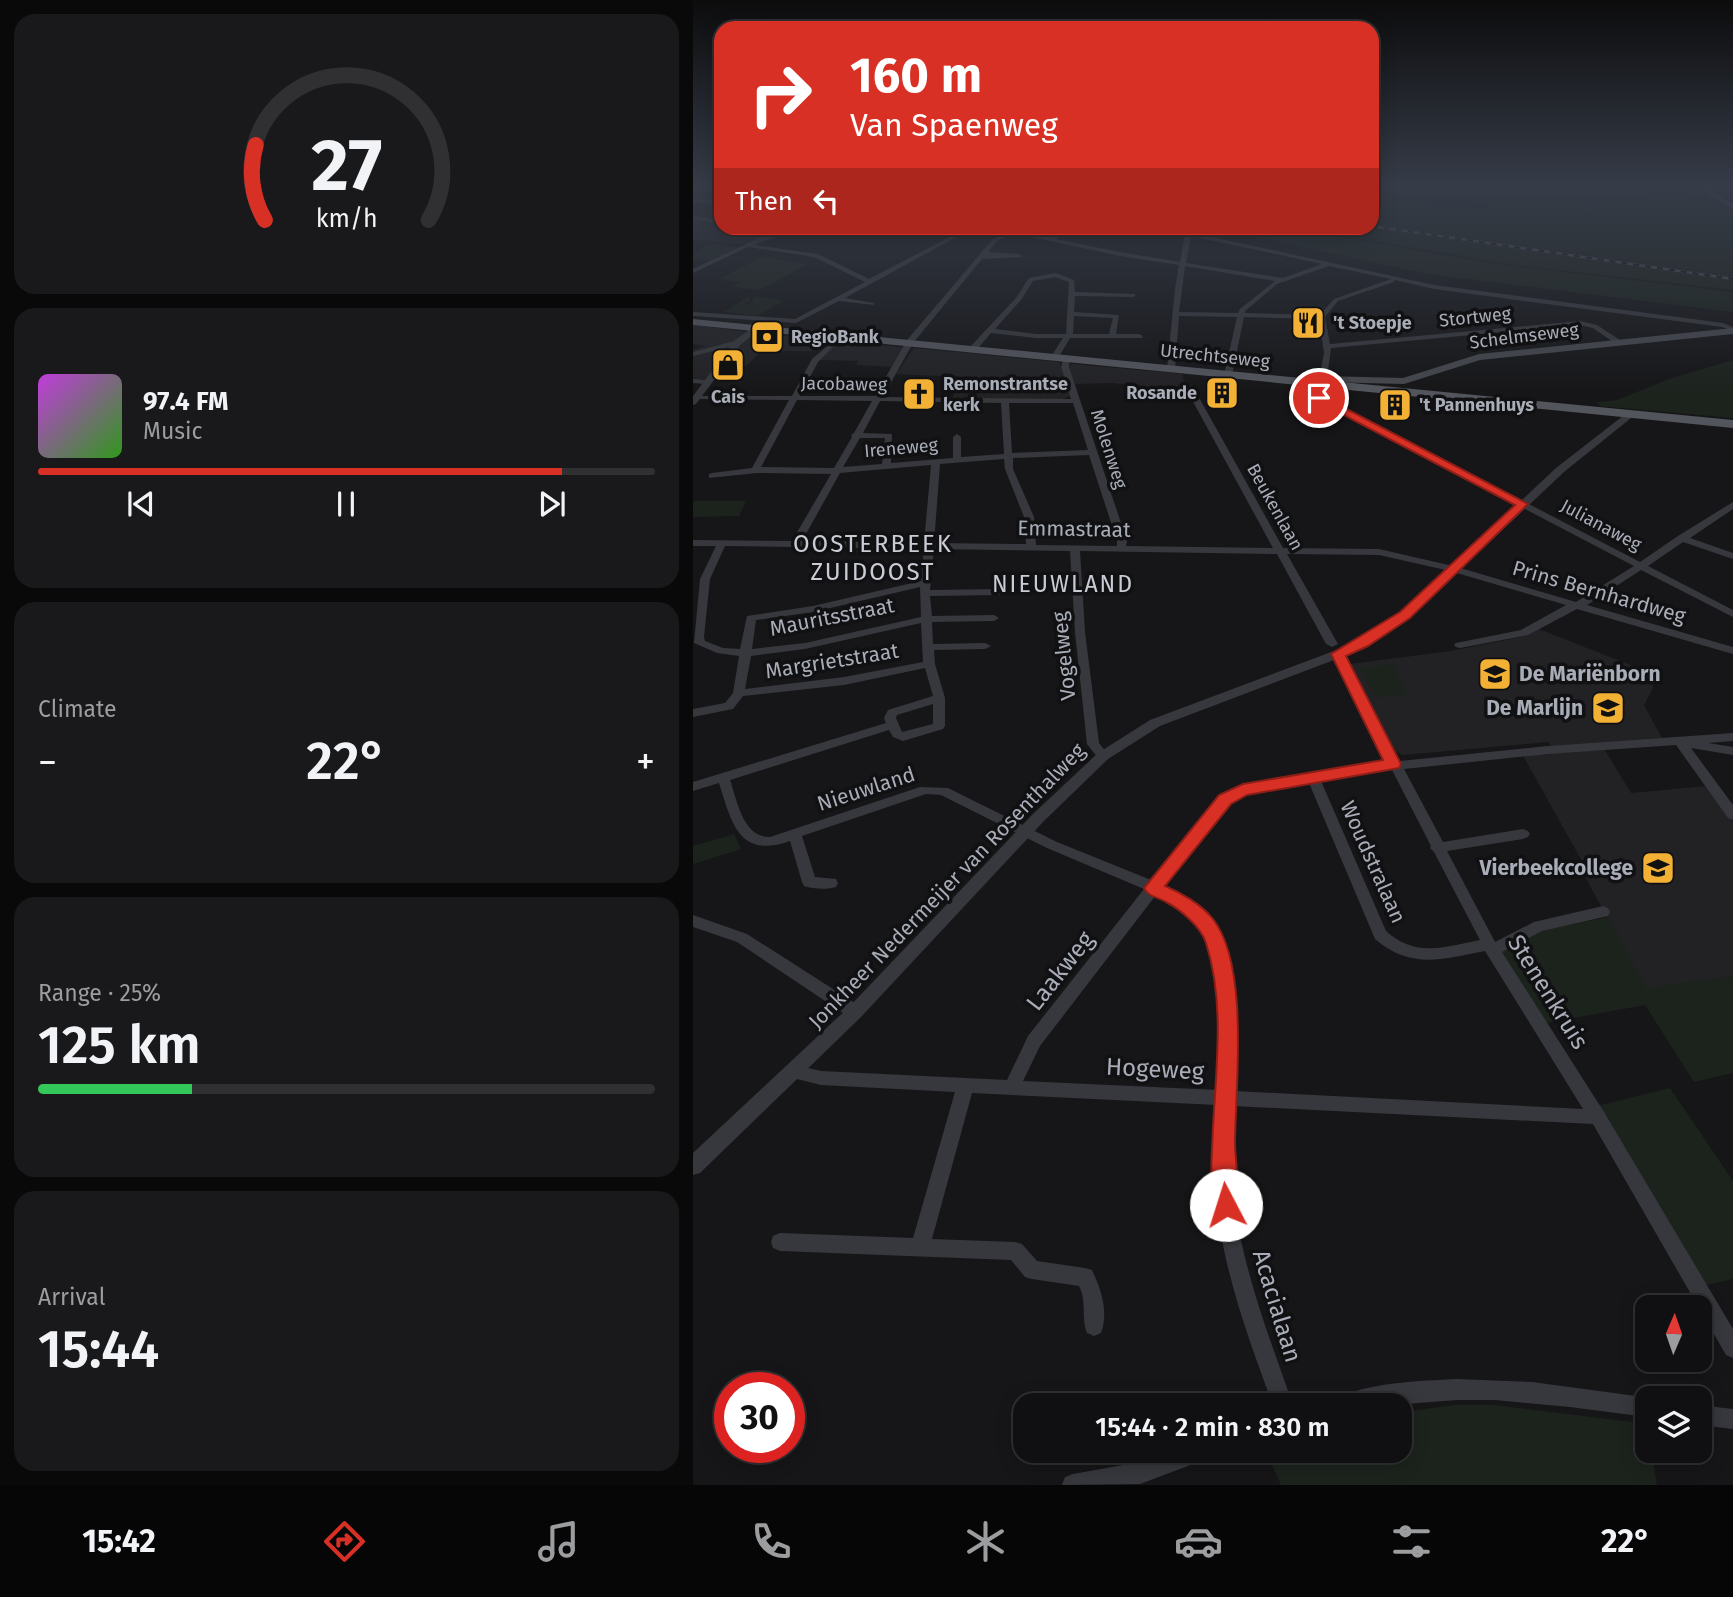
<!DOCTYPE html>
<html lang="en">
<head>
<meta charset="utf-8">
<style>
	:root { --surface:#101012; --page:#19191b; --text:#f1f3f6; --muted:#9c9d9f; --line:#303032; --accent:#d93025 }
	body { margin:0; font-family:"Fira Sans",sans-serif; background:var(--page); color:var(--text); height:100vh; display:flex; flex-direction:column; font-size:26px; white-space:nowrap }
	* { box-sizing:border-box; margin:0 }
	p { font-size:23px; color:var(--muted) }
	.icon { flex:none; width:38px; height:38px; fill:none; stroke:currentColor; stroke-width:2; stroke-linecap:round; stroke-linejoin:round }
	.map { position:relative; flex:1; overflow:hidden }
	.side { display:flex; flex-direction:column; gap:14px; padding:14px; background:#09090a; width:693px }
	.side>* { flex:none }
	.banner { position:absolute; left:21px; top:21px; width:665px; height:214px; border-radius:21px; box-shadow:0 4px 18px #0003,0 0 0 2px var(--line); background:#d93025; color:#fff; overflow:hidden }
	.needle { width:46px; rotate:2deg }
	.controls { position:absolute; left:942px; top:1295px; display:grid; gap:14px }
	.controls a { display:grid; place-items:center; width:77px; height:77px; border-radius:14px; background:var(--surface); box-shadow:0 4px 18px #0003,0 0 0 2px var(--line); font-size:35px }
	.speed { position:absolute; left:21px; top:1372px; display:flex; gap:14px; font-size:35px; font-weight:700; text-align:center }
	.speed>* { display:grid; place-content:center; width:91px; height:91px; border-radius:50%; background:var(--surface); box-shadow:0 4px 18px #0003,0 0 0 2px var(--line); line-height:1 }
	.speed .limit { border:10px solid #d22; background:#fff; color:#111 }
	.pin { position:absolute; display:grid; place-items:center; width:60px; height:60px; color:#fff; margin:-30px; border:4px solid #fff; border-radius:50%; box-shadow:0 2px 7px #0007 }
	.me { position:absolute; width:77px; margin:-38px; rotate:355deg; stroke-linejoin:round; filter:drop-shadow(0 0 5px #0008) }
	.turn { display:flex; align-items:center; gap:24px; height:147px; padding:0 21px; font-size:32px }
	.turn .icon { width:91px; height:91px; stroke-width:2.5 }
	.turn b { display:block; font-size:49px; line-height:60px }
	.then { display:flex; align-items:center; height:66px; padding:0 21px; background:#0003; gap:14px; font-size:26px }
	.big { font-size:52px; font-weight:600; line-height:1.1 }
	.side .tile { flex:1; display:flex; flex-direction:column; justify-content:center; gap:10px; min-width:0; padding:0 24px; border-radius:21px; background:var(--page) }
	.side .dial { align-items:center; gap:0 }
	.dial svg { height:182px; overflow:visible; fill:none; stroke:var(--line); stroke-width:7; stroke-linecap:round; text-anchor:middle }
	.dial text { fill:var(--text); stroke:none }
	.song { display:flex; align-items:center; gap:21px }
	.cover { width:84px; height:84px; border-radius:10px; background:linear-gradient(135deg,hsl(290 70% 55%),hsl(110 70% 35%)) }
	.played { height:7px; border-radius:4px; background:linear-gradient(90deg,var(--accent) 85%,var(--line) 85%) }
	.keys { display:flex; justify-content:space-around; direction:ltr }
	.heat { display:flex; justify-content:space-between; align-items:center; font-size:38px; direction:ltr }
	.charge { height:10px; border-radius:5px; background:linear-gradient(90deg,#34c759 25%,var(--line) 0) }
	.trip { position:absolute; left:320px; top:1393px; width:399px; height:70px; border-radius:21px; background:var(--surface); box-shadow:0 4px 18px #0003,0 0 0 2px var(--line); font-weight:600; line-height:70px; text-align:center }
	.tabs { display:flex; height:112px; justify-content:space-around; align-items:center; background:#060607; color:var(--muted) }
	.tabs .icon { width:49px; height:49px }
	.tabs .selected { color:var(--accent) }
	.tabs b { font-size:32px; color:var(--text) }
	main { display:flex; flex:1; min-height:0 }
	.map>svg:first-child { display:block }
	.built { fill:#222225 }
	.green { fill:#1c231d }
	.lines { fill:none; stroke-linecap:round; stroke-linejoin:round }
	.pedestrian { fill:#37383d; fill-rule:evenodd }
	.minor { fill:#37383d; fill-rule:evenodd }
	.tertiary { fill:#37383d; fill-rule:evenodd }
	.secondary { fill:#45474d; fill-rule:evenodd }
	.primary { fill:#53555c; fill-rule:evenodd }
	.rail-casing { stroke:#4a4c52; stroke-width:2.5 }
	.rail { stroke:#111113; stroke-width:2; stroke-dasharray:6; stroke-linecap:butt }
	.route { fill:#d93025; stroke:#8d1f18; stroke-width:2 }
	.labels { text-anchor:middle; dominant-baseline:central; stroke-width:7; stroke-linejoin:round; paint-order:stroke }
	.far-street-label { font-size:18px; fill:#a8adb8; stroke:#111113 }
	.far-poi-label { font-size:18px; font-weight:bold; fill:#a8adb8; stroke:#111113; text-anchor:start }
	.street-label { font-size:21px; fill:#a8adb8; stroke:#111113 }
	.poi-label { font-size:21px; font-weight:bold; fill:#a8adb8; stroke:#111113; text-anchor:end }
	.neighbourhood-label { font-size:23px; letter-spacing:2px; fill:#c9ccd4; stroke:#111113 }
	.quarter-label { font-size:24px; letter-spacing:2px; fill:#c9ccd4; stroke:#111113 }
	.near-street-label { font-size:24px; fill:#a8adb8; stroke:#111113 }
</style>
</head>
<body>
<main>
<section class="side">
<div class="tile dial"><svg viewBox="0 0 100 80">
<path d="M14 69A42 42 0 1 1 86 69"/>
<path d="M14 69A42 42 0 0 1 10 36" stroke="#d93025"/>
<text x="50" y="56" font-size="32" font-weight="700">27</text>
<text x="50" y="72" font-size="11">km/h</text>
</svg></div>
<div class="tile">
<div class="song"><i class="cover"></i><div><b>97.4 FM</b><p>Music</p></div></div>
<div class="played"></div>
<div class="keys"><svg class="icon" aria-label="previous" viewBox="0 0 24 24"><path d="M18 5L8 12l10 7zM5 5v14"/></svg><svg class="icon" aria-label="pause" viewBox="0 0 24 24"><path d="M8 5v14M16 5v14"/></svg><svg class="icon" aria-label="next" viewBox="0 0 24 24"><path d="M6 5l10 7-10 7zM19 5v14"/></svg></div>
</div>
<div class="tile"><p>Climate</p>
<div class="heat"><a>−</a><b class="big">22°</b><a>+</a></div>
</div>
<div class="tile"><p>Range · 25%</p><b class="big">125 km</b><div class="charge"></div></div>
<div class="tile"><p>Arrival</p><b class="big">15:44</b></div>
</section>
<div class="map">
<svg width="1040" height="1485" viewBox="0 0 1040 1485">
	<rect width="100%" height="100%" fill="#161618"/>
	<!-- built -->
	<path class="built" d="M0,220L28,224V228H50L70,236L56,245L0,239Z
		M679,224L1040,276V280L804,248L678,228Z
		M0,325L90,336L140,340L126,351H68L53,366L28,367L19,379L0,380V350L12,346L0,344Z
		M146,341L205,347L213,348L201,367L163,365L165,361L127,360Z
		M221,348L366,362L378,396L371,399H259L266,377L203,374Z
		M379,364L489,374L492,386L470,389L420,383L381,384L376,367Z
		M846,629L958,673L960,688L951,705L969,738L859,746L855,742L710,755L702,751L657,664L758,651L828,637Z
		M910,747L938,793L1015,786L1040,822V976L953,989L890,873V863L828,752Z"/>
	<!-- green -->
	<path class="green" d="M692,187H752L791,193V187H804V204L809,206L806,187H894L897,211L892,219L896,220L899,211L896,187H957L950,195L996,197L999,193H1009L1006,187L1040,209V276L679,224V199L683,195L793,211L798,203Z
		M520,228H596L796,263L1040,292V312L735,274Z
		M605,228H678L1040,280V290L820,265Z
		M16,244L47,247L17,262L0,260V255Z
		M69,257L116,264L66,290L39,287L46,282L26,279Z
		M56,296L57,300L50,305L58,303L61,296L90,301L64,316L31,312Z
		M1040,360V418L907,406L904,402L924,400L976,379Z
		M0,501H53L46,516L0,517Z
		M699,664L715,694L683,698L667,668Z
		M41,834L48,849L0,864V846Z
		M916,917L953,988L1040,976V1073L1001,1082L952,1005L853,1023L809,952L849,930Z
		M977,1088L1040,1181V1279L1013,1285L904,1106Z
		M705,1403L718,1411L762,1405H800L947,1423L953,1426L954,1451H958L964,1485H588L573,1451H707V1405H695Z"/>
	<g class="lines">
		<!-- pedestrian -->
		<path class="pedestrian" d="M142,339L147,340L140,346H136V344Z"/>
		<!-- minor -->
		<path class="minor" d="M0,198L28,200V204L0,202Z
			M2,216L28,220V224L0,219Z
			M49,228C58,227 63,233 72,234C82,236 95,228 107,228L61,245L125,254L176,279L274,228H280L152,298L181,303V305L146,301L103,323L0,316V312L102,319L172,282L121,257L55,247L0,273V269L68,237Z
			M180,228H205L195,233L180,230Z
			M378,228H385L363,239L427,252L487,262L492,234L468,228H477L741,285L1030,323L1040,327V331L1029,327L741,289L702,280L701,282L645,301L632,317L637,344L887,321L904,325L930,342L923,344L900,328L887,325L638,348L634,379L630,381L626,379L631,353L626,319L551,317L539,375L535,377L531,375L544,317L486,316L482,369L478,371L474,369L482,289L486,265L427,256L319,233L303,242L295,252L327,254L329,257L289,259L220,343L190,397L378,399L368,367L371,357H377L376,367L434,541L433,546L580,548L492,387L499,385L590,548L686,549L764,567L883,602L941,566L826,506V502H832L947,562L985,536L1040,502V509L997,538L1040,553V559L990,542L955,566L1040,610V617L948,570L894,605L1040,647V654L884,609L835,635L767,648L763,647L761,645L763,643L828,630L873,605L757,571L686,555L594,554L645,644L639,647L633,644L584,554L387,551L392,632L406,743L416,756L410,760L406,759L394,744L382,632L377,551L241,549L237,590L308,589L313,592L308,595L237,596L239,616L301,615L306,618L301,621L239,622L240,644L292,643L298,646L292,649L241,650L242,664L252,698V726L250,729L210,741L200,737L196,730L37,780C44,800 50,838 77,837L227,787L255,788L364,842L458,880L527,797L545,787L620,773L695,763L639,654L645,651L651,654L707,761L855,746L1040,733V741L1015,743L1040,747V755L998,748L1040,805V820L1035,818L983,745L855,754L711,769L750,842L830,829L835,831L837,834L835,837L830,839L754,851L802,942L841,922L910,906L915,908L917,912L915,916L849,931L809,952L911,1112L1040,1329V1358L1033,1355L900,1124L541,1106C539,1133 538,1160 540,1187C547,1264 575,1333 600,1405H580C554,1335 527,1262 522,1186C520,1159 522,1132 524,1105L279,1093L239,1239L322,1242L329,1244L344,1261L392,1268L399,1270C408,1289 416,1312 408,1333L401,1336L394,1333C388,1318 394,1301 386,1286L339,1279L332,1277L318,1260L87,1251L80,1248L78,1242L80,1236L87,1233L220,1238L262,1092L128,1085L96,1077L94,1072L96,1067L102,1065L128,1071L314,1080L335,1036L451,889L354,848L248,795L233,794L109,836L122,877L143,879L145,883L143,887C134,890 120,889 111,886L109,882L97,841C46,859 39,824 26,783L0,791V782L193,723L191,718L195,710L240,696L232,668L151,685L50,696L40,709L0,717V709L32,703L40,693L46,656L24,653L1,643L7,579L23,546H0V540L99,541L138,474L64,473L16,478V474L19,473L59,468L96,400L3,399H0V396H99L119,359L138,343L142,345L125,362L107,396H182L214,340L299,240L318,229L357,237ZM498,236L629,264L590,278L493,263ZM492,266L582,281L547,309L545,313L486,312ZM636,266L698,279L641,299L627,315L552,313V311L584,284ZM104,400L179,401L161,433L158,435L159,437L141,468L68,467ZM187,401L308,403L311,454L268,457V437L264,434L260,437V458L198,463L199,434L170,433ZM316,403H380L395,450L319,453ZM167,438H192L189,464L150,467ZM396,455L424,541V546L343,545L341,517L320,469V458ZM311,459L312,469L331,517L333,544L241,543L247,464ZM238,465L231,543L109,541L147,473ZM32,546L231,549L228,581L120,606L54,616L47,649L30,648L12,641L11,637L17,579ZM227,587L228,617L112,643L59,649L63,620L120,612ZM228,623L230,662L151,677L52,689L58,656L112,649ZM240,704V724L209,732L203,718L204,715ZM699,770L738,846L737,848L741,852L787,940C751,947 723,958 693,931L628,781ZM616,783L682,939C718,970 750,959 792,951L890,1109L542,1091C544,1039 550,966 518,920C507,904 487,895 470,886L537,803L553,794ZM463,895C478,903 495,912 506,926C535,963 528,1046 525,1090L330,1081L347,1046Z
			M363,273L381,280L382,292L442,294V296L440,297L382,296L381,312L426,315L423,334H446L450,336L449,338H377L364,360H361L357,358L370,338H343L298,333L282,352H276V348L323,298L336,278ZM362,277L376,282L373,334H343L302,329L328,300L340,281ZM381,316L420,318L416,334H380Z
			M45,340L49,342L48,344L0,356V352Z
			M0,379L13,380L17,382L13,384L0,383Z
			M0,915L54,934L168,1007L170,1012L168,1017L162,1019L156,1017L44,942L0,927Z
			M764,1379L839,1382L958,1398H954V1417L877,1407L802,1400H764L699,1405H640L643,1398C680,1382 725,1381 764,1379Z
			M1006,1405L1040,1409V1429L1006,1425Z
			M480,1451H520L516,1458L447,1484L369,1485L372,1477L380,1474L447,1462Z"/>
		<!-- tertiary -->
		<path class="tertiary" d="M62,326L69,328L48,344L3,404L0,405V396L42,340Z
			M622,382L629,384L626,392L629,396L829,500L863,468L935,412L943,414L871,472L716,618L662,652L467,726L415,759L350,822L168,1017L7,1173L0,1175V1153L156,1007L340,814L405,753L457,720L654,646L708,612L823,505L623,400L617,392Z"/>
		<!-- secondary -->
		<path class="secondary" d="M1005,187H1014L1040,204V209Z
			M1040,328V334L787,360L711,384L633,382L625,387L619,384L630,376L710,378L786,354Z"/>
		<!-- primary -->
		<path class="primary" d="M0,319L1040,420V428L0,325Z"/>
		<defs>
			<path id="rail" d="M679,226L1040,279"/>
		</defs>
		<!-- rail casing -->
		<use href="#rail" class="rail-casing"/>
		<!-- rail -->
		<use href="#rail" class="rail"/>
	</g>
	<!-- sky -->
	<linearGradient id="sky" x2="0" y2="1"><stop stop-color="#0c0c0d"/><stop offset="0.47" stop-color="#363c48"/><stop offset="1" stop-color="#363c48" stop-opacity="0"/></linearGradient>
	<rect width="1040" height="395" fill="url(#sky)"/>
	<!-- route -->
	<path class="route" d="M622,396H629L835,504L717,618L675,646L653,656L708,764L706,768L554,795L538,804L472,886C489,893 509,905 520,919C556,965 543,1083 542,1139C541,1161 550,1193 542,1213L533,1216L525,1213C515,1189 519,1154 520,1128C523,1068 532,1002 513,943C508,927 488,910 473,902C465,897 455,897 451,888L526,795L550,784L690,760L638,654L707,612L822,505L622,400Z"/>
	<!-- icons -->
	<defs>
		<symbol id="restaurant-square" viewBox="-11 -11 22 22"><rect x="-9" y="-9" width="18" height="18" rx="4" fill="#f2b134" stroke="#111113"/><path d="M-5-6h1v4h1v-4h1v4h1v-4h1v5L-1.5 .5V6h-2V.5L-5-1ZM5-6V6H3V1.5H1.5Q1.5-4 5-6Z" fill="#111"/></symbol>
		<symbol id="bank-square" viewBox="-11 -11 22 22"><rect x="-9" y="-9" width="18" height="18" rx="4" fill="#f2b134" stroke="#111113"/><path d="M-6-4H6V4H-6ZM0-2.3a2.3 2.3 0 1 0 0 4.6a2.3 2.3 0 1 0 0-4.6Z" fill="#111"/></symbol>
		<symbol id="shop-square" viewBox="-11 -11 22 22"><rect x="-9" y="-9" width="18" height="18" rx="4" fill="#f2b134" stroke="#111113"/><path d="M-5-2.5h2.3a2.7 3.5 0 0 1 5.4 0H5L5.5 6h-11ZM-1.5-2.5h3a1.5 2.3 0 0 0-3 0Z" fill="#111"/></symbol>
		<symbol id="building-square" viewBox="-11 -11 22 22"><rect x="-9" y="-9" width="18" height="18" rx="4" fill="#f2b134" stroke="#111113"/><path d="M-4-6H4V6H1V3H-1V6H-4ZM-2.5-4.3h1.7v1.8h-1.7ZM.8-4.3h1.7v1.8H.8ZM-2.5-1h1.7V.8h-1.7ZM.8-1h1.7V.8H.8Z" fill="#111"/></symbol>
		<symbol id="church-square" viewBox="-11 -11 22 22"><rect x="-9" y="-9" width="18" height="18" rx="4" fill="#f2b134" stroke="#111113"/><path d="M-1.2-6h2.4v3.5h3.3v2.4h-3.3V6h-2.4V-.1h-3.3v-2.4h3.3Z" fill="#111"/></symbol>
		<symbol id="school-square" viewBox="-11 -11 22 22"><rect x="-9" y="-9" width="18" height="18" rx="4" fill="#f2b134" stroke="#111113"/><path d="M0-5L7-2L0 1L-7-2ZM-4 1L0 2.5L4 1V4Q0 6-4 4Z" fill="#111"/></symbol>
	</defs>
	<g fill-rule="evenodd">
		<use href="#restaurant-square" x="596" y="304" width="38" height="38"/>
		<use href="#bank-square" x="55" y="318" width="38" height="38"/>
		<use href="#shop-square" x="16" y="346" width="38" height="38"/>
		<use href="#building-square" x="510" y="374" width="38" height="38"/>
		<use href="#church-square" x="207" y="375" width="38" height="38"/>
		<use href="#building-square" x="683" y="386" width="38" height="38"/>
		<use href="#school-square" x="783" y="655" width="38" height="38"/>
		<use href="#school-square" x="896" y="689" width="38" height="38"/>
		<use href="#school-square" x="946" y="849" width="38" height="38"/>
	</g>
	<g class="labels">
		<!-- far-street labels -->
		<g class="far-street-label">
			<text transform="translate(782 317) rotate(-6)">Stortweg</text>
			<text transform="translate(831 336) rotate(-7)">Schelmseweg</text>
			<text transform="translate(522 356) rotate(6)">Utrechtseweg</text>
			<text transform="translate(151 384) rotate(1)">Jacobaweg</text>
			<text transform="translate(208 448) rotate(-5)">Ireneweg</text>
			<text transform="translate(416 449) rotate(72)">Molenweg</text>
			<text transform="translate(582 507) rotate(61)">Beukenlaan</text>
			<text transform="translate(908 525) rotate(28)">Julianaweg</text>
		</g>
		<!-- far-poi labels -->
		<g class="far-poi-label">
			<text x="640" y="323">'t Stoepje</text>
			<text x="98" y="337">RegioBank</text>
			<text x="250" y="384">Remonstrantse<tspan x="250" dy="21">kerk</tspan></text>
			<text x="504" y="393" text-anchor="end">Rosande</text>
			<text x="35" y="397" text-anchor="middle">Cais</text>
			<text x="726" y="405">'t Pannenhuys</text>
		</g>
		<!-- street labels -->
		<g class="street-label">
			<text transform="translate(381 529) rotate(1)">Emmastraat</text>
			<text transform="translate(906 592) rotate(16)">Prins Bernhardweg</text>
			<text transform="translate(139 617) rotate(-11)">Mauritsstraat</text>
			<text transform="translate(371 656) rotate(-96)">Vogelweg</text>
			<text transform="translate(139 661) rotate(-9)">Margrietstraat</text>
			<text transform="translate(173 789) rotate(-18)">Nieuwland</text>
			<text transform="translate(680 862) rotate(66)">Woudstralaan</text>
			<text transform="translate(254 886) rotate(-46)">Jonkheer Nedermeijer van Rosenthalweg</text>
		</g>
		<!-- poi labels -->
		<g class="poi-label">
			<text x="826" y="674" text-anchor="start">De Mariënborn</text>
			<text x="890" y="708">De Marlijn</text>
			<text x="940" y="868">Vierbeekcollege</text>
		</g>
		<!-- neighbourhood labels -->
		<g class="neighbourhood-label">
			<text x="370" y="584">NIEUWLAND</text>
		</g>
		<!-- quarter labels -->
		<g class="quarter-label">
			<text x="180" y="544">OOSTERBEEK<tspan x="180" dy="28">ZUIDOOST</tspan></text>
		</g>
		<!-- near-street labels -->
		<g class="near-street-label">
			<text transform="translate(367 971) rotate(-52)">Laakweg</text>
			<text transform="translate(855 992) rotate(58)">Stenenkruis</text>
			<text transform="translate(462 1069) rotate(3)">Hogeweg</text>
			<text transform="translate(584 1306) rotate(73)">Acacialaan</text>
		</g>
	</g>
</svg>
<div class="controls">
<a><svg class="needle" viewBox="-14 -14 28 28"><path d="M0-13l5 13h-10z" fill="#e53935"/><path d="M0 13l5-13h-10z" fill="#9c9d9f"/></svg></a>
<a><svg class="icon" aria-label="layers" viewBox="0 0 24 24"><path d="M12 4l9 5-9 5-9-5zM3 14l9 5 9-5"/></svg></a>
</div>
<div class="speed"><div class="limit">30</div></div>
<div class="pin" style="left:626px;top:398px;background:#d93025"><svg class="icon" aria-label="arrive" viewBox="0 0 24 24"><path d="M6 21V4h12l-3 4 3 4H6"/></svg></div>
<svg class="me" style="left:533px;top:1205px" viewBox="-20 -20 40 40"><circle r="19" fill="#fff"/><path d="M0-13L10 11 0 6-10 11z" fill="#d93025"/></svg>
<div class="trip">15:44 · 2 min · 830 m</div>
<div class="banner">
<div class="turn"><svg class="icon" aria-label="right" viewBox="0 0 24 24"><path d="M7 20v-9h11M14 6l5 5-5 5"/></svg><div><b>160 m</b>Van Spaenweg</div></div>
<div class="then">Then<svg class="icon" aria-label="left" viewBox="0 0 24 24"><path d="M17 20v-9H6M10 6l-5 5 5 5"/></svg></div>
</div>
</div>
</main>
<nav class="tabs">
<b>15:42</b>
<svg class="icon selected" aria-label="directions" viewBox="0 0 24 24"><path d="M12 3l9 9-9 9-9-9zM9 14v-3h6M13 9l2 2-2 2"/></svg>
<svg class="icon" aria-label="music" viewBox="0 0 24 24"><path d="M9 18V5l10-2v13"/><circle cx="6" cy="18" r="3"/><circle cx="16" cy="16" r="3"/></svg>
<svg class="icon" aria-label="phone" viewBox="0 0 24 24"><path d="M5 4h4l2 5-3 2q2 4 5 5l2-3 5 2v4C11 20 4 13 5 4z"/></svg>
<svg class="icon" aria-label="climate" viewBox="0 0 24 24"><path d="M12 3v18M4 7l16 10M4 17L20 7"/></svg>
<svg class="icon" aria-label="car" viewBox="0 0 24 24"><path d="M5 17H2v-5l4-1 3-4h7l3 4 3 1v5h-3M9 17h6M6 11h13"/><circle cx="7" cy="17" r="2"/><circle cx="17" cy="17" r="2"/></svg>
<svg class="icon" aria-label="filters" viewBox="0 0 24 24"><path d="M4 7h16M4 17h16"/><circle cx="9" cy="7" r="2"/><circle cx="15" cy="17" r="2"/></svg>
<b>22°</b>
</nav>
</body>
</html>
